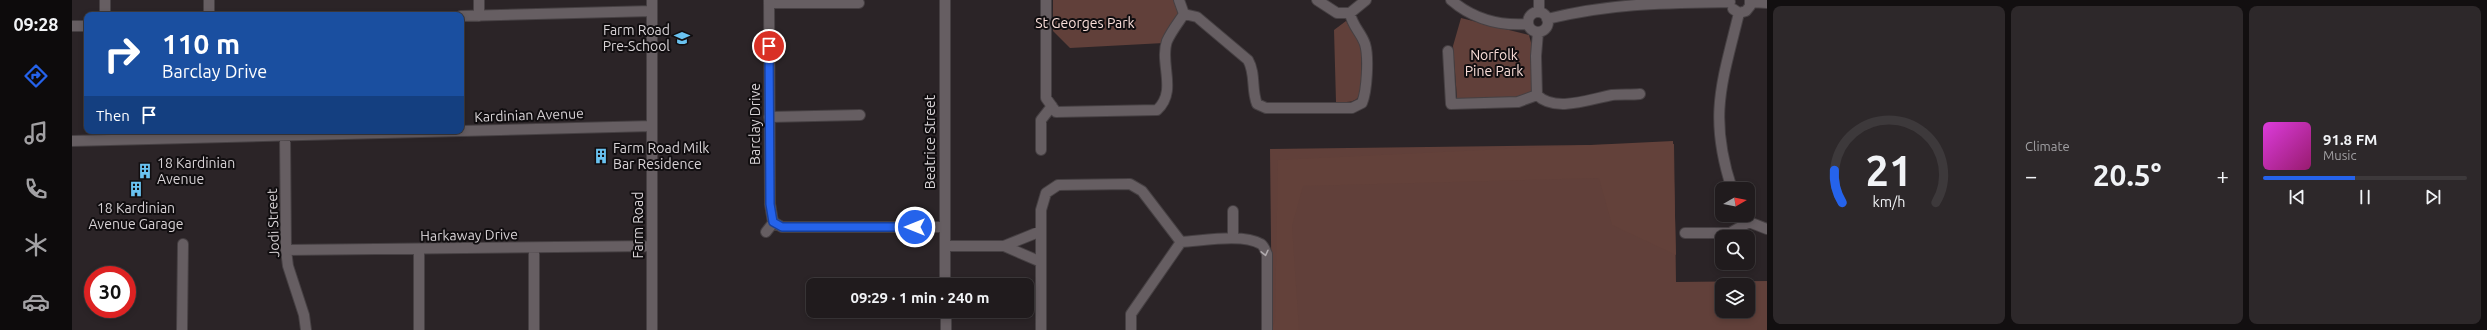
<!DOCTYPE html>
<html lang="en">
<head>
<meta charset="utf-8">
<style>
	:root { --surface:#201b1d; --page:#2d282a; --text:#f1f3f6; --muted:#a2a1a4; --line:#3d393b; --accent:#2563eb }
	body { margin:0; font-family:Ubuntu,sans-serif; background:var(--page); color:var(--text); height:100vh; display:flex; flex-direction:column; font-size:15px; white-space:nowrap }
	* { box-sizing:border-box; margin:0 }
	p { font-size:13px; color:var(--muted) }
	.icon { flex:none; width:22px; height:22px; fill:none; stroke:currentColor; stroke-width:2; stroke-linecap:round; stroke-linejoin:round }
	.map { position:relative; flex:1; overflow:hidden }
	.details { display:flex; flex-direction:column; gap:6px; padding:6px; background:#120f10; width:720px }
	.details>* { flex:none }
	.guide { position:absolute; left:12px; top:12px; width:380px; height:122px; border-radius:8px; box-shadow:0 2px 6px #0003,0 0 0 1px var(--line); background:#1a4fa0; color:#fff; overflow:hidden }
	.needle { width:26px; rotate:81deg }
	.fabs { position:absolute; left:1643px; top:182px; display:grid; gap:8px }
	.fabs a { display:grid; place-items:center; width:40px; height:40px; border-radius:8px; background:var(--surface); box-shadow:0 2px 6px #0003,0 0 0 1px var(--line); font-size:20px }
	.speed { position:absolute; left:12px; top:266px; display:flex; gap:8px; font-size:20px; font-weight:700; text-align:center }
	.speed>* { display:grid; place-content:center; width:52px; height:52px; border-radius:50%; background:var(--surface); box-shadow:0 2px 6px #0003,0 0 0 1px var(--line); line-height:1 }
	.speed .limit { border:6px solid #d22; background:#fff; color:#111 }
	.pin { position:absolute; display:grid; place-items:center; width:34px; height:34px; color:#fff; margin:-17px; border:2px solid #fff; border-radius:50%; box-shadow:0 1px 4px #0007 }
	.me { position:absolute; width:44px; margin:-22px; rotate:270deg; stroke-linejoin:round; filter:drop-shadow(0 0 3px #0008) }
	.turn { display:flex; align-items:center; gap:14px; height:84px; padding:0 12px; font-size:18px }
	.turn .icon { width:52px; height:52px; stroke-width:2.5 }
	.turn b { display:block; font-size:28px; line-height:34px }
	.then { display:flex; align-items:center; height:38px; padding:0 12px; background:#0003; gap:8px; font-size:15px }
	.big { font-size:30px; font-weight:600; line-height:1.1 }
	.details .tile { flex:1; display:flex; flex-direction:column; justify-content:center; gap:6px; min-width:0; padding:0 14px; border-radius:8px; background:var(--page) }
	.details .dial { align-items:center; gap:0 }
	.dial svg { height:104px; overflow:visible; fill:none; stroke:var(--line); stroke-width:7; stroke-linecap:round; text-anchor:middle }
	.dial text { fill:var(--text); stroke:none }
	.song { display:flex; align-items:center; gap:12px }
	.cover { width:48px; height:48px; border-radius:6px; background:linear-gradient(135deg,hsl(300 70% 55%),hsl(320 70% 35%)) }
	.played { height:4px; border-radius:2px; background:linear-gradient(90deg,var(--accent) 45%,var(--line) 45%) }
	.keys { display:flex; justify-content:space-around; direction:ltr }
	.heat { display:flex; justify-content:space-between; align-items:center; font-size:22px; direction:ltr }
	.details .tiles { flex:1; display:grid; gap:6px; grid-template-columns:repeat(3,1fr) }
	.trip { position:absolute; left:734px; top:278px; width:228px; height:40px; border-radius:8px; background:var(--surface); box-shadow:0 2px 6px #0003,0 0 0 1px var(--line); font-weight:600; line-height:40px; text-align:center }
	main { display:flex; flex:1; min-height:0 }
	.tab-bar { display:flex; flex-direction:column; width:72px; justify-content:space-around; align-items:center; background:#0d0b0c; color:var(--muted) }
	.tab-bar .icon { width:28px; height:28px }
	.tab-bar .current { color:var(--accent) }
	.tab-bar b { font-size:18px; color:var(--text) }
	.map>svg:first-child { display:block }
	.green { fill:#61403a; fill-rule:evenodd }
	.forest { fill:#63413a }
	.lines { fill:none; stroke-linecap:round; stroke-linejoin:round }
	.street-casing { stroke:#464043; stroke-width:12 }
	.street { stroke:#665e62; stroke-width:10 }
	.oneway { stroke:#b0aaad }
	.route-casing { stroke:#184099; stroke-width:10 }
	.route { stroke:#2563eb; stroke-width:7 }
	.labels { text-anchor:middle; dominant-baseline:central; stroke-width:4; stroke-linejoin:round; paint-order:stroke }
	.park-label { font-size:14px; fill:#f9ddd8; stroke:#110e10 }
	.poi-label { font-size:14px; fill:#d8d3d6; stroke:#110e10; text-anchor:start }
	.street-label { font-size:14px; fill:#d8d3d6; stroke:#110e10 }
</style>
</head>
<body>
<main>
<nav class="tab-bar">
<b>09:28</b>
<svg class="icon current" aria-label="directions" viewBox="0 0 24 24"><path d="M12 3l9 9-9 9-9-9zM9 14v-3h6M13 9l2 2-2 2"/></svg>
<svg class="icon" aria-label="music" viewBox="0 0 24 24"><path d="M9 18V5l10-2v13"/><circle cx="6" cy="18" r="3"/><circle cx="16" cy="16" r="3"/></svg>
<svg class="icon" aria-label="phone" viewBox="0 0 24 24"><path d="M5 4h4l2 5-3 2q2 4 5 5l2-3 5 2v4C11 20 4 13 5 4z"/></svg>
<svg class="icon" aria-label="climate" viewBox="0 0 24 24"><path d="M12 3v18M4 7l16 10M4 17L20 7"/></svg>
<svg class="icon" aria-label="car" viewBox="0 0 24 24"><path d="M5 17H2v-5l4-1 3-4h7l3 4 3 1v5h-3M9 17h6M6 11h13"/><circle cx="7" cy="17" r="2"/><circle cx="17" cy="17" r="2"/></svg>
</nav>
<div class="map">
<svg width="1695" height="330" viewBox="0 0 1695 330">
	<rect width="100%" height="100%" fill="#2b2427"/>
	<!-- green -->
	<path class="green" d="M981,0H1104L1109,12L1092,43L998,48L981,31Z
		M1389,18L1457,35L1461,50L1462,90L1450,99L1385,98L1381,46Z
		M1274,21L1289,40V93C1284,104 1274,102 1264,102L1262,30Z
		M1602,144L1604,282L1695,281V330H1200L1198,149ZM1650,285H1676V311H1650Z"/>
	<!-- forest -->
	<path class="forest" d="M1601,141L1604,255L1540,225L1527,178L1231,186L1220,226L1227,330H1200L1203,320L1206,160Z"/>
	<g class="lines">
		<defs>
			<path id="street" d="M33,0V15
				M137,0V15
				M407,0V16
				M580,0V330
				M697,0L698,204L701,222L710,227H872
				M873,0V285
				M974,0V98L984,112L1085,110C1106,91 1087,63 1095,41C1099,32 1106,23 1112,14L1107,0
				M1245,0L1265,13H1278L1294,0
				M1379,0C1401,19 1428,26 1456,24
				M1679,2L1695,3
				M697,3H787
				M1661,9L1667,13L1674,11L1678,6V0
				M1467,12V0
				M1456 22a10 10 0 1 1 20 0a10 10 0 1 1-20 0Z
				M1112,14L1125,17L1176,60C1184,74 1179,89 1185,104L1194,108H1280L1290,103C1295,91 1297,57 1293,44C1289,32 1280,26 1278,13
				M389,16L580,11
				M1475,19C1539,3 1593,3 1658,2
				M0,26H15
				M1466,32L1464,56L1465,95C1483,113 1518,99 1540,95C1549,94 1559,95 1568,94
				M1376,51L1379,104L1446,102L1465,95
				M697,117L788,115
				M213,136L214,250L216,266L232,315L234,330
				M0,141L580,126
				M969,150V120L980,106
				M1660,189C1636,116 1650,83 1667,13
				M1161,211V238
				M1673,215L1677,222L1695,229
				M694,232L701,223
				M1613,233H1658L1677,222
				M1109,242C1130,241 1170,233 1189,244C1192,246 1193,250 1195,254V330
				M873,246H932L969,262
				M932,246L969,231
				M214,250L580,246
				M110,330L111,244
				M347,330V249
				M462,330V248
				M874,330V311
				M969,330V210L974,193L986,185L1058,184L1070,191L1109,242L1059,314V330"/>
		</defs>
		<!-- street casing -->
		<use href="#street" class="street-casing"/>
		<!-- street -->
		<use href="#street" class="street"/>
	</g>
	<!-- one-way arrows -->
	<defs><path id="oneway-chevron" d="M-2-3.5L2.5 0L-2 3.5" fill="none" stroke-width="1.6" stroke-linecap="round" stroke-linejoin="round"/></defs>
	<use class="oneway" href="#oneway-chevron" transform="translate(1193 253) rotate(77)"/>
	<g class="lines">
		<defs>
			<path id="route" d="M697,46L698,204L701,222L710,227H843"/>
		</defs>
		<!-- route casing -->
		<use href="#route" class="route-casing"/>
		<!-- route -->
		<use href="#route" class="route"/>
	</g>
	<!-- icons -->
	<defs>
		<symbol id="school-bare" viewBox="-9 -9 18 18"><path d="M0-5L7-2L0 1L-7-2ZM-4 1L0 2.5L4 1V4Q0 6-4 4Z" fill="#6ac3f1" stroke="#110e10" stroke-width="2.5" paint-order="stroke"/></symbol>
		<symbol id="building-bare" viewBox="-9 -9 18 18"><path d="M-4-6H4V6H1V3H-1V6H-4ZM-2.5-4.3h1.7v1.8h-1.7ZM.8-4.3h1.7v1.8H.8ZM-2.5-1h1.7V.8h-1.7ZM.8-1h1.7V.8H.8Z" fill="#6ac3f1" stroke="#110e10" stroke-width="2.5" paint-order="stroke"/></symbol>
	</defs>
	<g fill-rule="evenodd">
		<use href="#school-bare" x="599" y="27" width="22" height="22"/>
		<use href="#building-bare" x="518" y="145" width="22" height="22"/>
		<use href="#building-bare" x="62" y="160" width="22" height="22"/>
		<use href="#building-bare" x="53" y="178" width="22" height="22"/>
	</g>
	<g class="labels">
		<!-- park labels -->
		<g class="park-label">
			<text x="1013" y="23">St Georges Park</text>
			<text x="1422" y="55">Norfolk<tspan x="1422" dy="16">Pine Park</tspan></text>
		</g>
		<!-- poi labels -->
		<g class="poi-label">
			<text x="598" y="30" text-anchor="end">Farm Road<tspan x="598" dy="16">Pre-School</tspan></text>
			<text x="541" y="148">Farm Road Milk<tspan x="541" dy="16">Bar Residence</tspan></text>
			<text x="85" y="163">18 Kardinian<tspan x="85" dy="16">Avenue</tspan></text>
			<text x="64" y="208" text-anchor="middle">18 Kardinian<tspan x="64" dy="16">Avenue Garage</tspan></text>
		</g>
		<!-- street labels -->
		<g class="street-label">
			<text transform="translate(457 115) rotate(-2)">Kardinian Avenue</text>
			<text transform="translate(683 124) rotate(-90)">Barclay Drive</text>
			<text transform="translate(858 142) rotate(-90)">Beatrice Street</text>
			<text transform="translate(201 223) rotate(-92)">Jodi Street</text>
			<text transform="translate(566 225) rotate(-90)">Farm Road</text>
			<text transform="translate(397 235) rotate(-1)">Harkaway Drive</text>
		</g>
	</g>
</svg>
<div class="fabs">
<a><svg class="needle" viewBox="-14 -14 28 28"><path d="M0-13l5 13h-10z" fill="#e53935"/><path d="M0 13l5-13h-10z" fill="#a2a1a4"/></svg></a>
<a><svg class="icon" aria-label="search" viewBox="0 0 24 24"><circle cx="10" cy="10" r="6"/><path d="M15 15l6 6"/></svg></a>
<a><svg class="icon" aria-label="layers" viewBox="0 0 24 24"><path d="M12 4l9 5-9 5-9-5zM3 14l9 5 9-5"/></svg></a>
</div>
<div class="speed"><div class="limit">30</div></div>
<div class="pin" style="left:697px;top:46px;background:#d93025"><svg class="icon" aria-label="arrive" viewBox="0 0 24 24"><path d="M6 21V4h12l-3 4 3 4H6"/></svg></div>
<svg class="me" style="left:843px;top:227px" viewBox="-20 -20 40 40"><circle r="17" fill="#2563eb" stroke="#fff" stroke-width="3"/><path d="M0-11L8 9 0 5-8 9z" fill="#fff"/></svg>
<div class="trip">09:29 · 1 min · 240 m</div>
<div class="guide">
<div class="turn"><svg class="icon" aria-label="right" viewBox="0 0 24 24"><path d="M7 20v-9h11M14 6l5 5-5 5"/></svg><div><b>110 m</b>Barclay Drive</div></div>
<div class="then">Then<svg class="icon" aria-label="arrive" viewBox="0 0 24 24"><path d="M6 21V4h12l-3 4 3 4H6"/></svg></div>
</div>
</div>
<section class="details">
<div class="tiles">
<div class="tile dial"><svg viewBox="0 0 100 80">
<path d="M14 69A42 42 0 1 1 86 69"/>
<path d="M14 69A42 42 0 0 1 8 44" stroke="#2563eb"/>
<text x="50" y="56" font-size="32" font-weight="700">21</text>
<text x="50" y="72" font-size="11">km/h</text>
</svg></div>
<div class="tile"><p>Climate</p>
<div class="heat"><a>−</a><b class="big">20.5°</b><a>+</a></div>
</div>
<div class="tile">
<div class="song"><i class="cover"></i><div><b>91.8 FM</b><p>Music</p></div></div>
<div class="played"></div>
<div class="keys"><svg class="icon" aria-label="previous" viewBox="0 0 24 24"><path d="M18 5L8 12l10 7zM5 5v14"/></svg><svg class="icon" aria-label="pause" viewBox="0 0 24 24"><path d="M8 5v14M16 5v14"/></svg><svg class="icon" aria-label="next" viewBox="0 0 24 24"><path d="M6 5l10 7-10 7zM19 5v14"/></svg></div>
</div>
</div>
</section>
</main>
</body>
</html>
